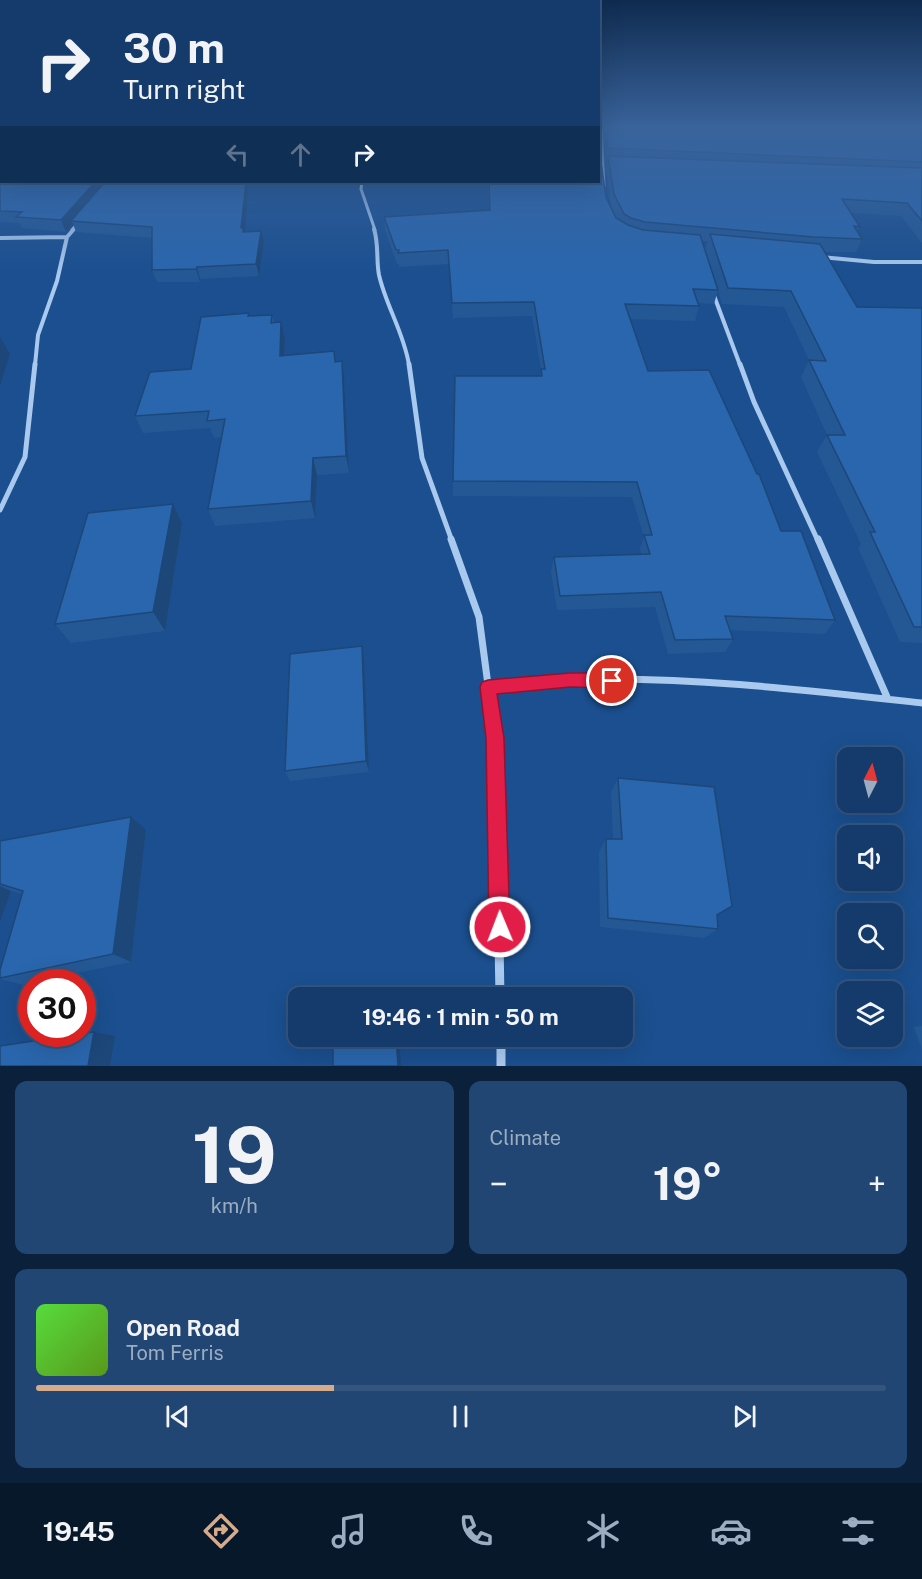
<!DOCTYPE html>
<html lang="en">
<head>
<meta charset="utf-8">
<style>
	:root { --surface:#143b6b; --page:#214673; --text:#f1f3f6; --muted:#9dadc1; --line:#33557e; --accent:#d6ab8b }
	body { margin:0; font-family:"Public Sans",sans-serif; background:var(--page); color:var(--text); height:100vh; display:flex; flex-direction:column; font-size:22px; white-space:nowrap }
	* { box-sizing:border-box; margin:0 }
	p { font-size:20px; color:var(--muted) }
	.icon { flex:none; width:33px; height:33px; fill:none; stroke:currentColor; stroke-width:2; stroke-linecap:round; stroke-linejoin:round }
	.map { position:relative; height:1066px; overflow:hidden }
	.drawer { display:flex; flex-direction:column; gap:15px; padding:15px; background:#0b203b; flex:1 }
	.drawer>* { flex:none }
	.banner { position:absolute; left:0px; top:0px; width:600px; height:183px; box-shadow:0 6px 24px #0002,0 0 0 2px var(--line); background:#143b6b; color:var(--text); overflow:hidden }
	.needle { width:39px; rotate:6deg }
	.fabs { position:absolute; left:837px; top:747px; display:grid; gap:12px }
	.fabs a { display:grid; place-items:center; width:66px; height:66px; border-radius:12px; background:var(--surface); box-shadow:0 6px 24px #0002,0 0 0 2px var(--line); font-size:30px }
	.speed { position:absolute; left:18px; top:969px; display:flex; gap:12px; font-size:30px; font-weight:700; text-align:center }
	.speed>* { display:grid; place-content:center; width:78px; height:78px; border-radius:50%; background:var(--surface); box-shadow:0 6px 24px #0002,0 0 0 2px var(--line); line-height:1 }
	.speed .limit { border:9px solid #d22; background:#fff; color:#111 }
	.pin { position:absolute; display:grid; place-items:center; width:51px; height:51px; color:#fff; margin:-26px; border:3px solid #fff; border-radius:50%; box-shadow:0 2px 6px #0007 }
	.me { position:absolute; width:66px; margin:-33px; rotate:359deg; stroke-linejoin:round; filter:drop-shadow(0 0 4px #0008) }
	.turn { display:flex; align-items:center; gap:21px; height:126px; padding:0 24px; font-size:27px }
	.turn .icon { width:78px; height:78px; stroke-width:2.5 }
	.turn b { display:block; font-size:42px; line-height:51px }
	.lanes { display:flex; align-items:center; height:57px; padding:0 24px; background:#0003; justify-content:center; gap:30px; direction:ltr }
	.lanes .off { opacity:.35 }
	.big { font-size:45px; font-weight:700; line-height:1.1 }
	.drawer .tile { flex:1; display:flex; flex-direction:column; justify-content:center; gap:9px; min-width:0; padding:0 21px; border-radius:12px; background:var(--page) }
	.drawer .dial { align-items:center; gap:0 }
	.dial b { font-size:78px; line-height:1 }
	.song { display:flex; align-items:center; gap:18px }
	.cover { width:72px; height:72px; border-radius:9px; background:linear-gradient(135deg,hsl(110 70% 55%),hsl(90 70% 35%)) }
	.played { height:6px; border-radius:3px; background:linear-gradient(90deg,var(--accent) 35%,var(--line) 35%) }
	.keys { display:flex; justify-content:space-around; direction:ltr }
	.heat { display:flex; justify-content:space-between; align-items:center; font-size:33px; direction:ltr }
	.drawer .tiles { flex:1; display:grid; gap:15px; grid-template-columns:1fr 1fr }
	.tile:last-child { grid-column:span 2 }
	.trip { position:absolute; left:288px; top:987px; width:345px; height:60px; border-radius:12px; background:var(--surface); box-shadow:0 6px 24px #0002,0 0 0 2px var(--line); font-weight:700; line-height:60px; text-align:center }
	.tab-bar { display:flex; height:96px; justify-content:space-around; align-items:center; background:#08182b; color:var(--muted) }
	.tab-bar .icon { width:42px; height:42px }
	.tab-bar .active { color:var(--accent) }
	.tab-bar b { font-size:27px; color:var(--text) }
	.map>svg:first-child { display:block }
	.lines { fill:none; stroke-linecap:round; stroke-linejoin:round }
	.street-far4 { stroke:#a9c9ee; stroke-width:3 }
	.street-far3 { stroke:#a9c9ee; stroke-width:4 }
	.street-far2 { stroke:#a9c9ee; stroke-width:5 }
	.street-far1 { stroke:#a9c9ee; stroke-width:7 }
	.street { stroke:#a9c9ee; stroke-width:9 }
	.wall { fill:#245895; fill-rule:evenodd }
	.shaded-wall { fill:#1d4779 }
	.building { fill:#2a66ad; stroke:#1d4779; stroke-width:1.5 }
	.route { fill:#e11d48; stroke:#92132f; stroke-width:1.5 }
</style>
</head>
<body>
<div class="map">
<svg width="922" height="1066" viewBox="0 0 922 1066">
	<rect width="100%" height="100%" fill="#1b4f8f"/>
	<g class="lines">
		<!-- street-far4 -->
		<path class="street-far4" d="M601,126L604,186
			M362,182L361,189L375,230
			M72,230L79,222"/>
		<!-- street-far3 -->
		<path class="street-far3" d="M374,229C379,244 376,260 379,275C386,306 404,333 409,365
			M0,238L67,237
			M821,257L874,262H922
			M713,293L740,365
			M35,365L38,335L57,281L67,237L74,229"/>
		<!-- street-far2 -->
		<path class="street-far2" d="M409,364L422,458L452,541
			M740,364L754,402L818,541
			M0,510L25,457L35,364"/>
		<!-- street-far1 -->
		<path class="street-far1" d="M451,539L479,617L495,738L496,769
			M818,539L887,697
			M488,687C515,685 543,681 570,680C688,676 806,690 922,703"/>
		<!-- street -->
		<path class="street" d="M496,768L500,998
			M501,1036V1066"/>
	</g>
	<!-- wall -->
	<path class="wall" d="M0,126L2,182H308L249,183L245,232L264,242L259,276L200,279V282H157L152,270V238L76,232L73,224L66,232L22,228L19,223L0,222Z
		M605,126H922V243L901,216L851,213L860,227L857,232L862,239L856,252H824L857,307L922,308V643L900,642L858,548L861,544L817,452L827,435L801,377L809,360L784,307L722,304L718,290L714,304L698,303L699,306L695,321L630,319L648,371L781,531L835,620L825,634L730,630L733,639L725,652L668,654L655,607L557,610L551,571L554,557L641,554L640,549L644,537L632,497L453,496V481L540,376L541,369L532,316L453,318L449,264L399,267V264H397L385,230L384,217L489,210L488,182H598L599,154L606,197L616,218L617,219L611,207L606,168L607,161H605ZM702,241H708L705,249Z
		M272,315L274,323L281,322L285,338V356L336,362L342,361L344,378L349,473L317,475L315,518L215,526L208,509L222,437L214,438L210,428L143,433L135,416L191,369L249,316Z
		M182,524L165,631L71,643L55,624Z
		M364,659L369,772L290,781L285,771Z
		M618,778L717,916L718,929L704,938L600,927L599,852L606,839H613L611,792Z
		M146,830L131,962L32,982L23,985L0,979V970L22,894L11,891L0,922V841Z
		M922,1026V1050L914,1027Z"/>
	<!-- shaded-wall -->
	<path class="shaded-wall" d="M95,182H109L71,221L73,224L66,232L61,220Z
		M246,182H249V183L245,233L246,239L241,228Z
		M261,231L264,242L259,276L256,264Z
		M197,267L200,279V282L196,269Z
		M281,322L285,338L284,373L280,356Z
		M0,337L10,354L0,386Z
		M342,361L344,378L349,473L346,456Z
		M313,458L317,475L315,518L311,501Z
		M173,504L182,524L165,631L153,612Z
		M362,646L364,659L369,772L366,761Z
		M131,817L146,830L131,962L113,954Z
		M0,886L11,891L0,922Z
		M94,1032L115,1036L110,1066H88Z
		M396,1036H399L401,1066H398Z"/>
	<!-- building -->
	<path class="building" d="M0,126H2V182H95L61,220L16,217L22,212L0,211Z
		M598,126H599L600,148L598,150Z
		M607,126H922V162L607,148Z
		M598,154L600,155L606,197L616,218L628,225L643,230L700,235L718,290L693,289L699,306L625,304L648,371L709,370L757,474H759L781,531H801L835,620L725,616L733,639L675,640L661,592L560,596L554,557L650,554L644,535H652L637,482L453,481L455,376H542L541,369H545L534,302L452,303L448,250L398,253L399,250H396L384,217L490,210L489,182H598Z
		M608,156L922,168V221L907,203L842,199L860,227L854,226L862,239L814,237L645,222L631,218L624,214L614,194Z
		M105,182H246L241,228H243V232L261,231L256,264L197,267L196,269L152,270V227L71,221Z
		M710,234L820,244L857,307L922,308V627H914L870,532H875L827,435H845L809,360L826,361L791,291L728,288Z
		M249,313L248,316L272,315L271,323L281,322L280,356L334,351L335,362L342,361L346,456L313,458L311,501L208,509L225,419L207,421L209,411L135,416L150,372L191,369L201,317Z
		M173,504L153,612L55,624L88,513Z
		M362,646L366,761L285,771L290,654Z
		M618,778L714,787L732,906L717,915L718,929L608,918L606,839H622Z
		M131,817L113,954L0,978V970L23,891L0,884V841Z
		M94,1032L88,1066H0V1046Z
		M336,1036H396L398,1066H333V1037Z"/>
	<!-- sky -->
	<linearGradient id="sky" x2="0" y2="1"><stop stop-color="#0f2b4f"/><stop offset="0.46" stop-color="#39639b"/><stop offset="1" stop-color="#39639b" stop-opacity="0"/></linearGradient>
	<rect width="922" height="275" fill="url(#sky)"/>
	<!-- route -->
	<path class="route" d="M570,673H612L618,675L620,681L618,686L612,688L570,687L497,694L504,738L510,927L507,934L500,937L492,934L489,927L486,738L480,687L482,682L488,680Z"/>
</svg>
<div class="fabs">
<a><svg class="needle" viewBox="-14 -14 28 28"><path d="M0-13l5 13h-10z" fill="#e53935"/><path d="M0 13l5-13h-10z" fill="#9dadc1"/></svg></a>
<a><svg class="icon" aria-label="sound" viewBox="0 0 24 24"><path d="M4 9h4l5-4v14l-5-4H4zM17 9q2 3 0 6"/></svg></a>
<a><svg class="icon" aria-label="search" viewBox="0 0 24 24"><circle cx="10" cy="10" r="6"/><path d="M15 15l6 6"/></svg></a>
<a><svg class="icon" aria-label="layers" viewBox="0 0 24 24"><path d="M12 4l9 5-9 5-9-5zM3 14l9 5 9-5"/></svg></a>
</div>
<div class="speed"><div class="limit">30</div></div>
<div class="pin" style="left:612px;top:681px;background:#d93025"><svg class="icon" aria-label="arrive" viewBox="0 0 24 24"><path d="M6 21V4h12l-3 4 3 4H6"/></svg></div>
<svg class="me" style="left:500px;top:927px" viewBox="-20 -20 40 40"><circle r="17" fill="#e11d48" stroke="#fff" stroke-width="3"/><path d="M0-11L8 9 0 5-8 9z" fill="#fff"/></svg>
<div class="trip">19:46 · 1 min · 50 m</div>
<div class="banner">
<div class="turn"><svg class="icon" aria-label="right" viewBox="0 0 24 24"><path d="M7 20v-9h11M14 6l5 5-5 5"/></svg><div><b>30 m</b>Turn right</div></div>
<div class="lanes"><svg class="icon off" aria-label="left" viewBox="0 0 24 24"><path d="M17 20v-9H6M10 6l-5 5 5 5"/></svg><svg class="icon off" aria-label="ahead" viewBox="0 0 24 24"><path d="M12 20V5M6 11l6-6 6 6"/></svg><svg class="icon" aria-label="right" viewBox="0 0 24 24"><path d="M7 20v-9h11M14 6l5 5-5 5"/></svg></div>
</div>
</div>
<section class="drawer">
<div class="tiles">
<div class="tile dial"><b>19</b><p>km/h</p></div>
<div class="tile"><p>Climate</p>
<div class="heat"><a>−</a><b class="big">19°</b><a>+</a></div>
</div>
<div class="tile">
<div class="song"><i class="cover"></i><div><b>Open Road</b><p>Tom Ferris</p></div></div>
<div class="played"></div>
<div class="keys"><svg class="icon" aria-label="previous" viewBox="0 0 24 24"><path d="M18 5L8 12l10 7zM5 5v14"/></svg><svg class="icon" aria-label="pause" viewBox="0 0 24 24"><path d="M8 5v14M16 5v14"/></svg><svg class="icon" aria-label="next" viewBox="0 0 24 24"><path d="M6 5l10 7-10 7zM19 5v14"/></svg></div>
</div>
</div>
</section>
<nav class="tab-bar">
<b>19:45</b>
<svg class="icon active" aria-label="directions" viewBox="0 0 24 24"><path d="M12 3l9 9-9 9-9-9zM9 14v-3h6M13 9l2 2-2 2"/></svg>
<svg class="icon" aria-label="music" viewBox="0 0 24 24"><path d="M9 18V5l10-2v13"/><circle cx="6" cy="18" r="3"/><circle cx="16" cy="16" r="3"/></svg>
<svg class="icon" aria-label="phone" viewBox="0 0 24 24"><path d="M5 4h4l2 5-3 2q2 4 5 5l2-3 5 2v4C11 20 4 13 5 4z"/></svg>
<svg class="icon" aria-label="climate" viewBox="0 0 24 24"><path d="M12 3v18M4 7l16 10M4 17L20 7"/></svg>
<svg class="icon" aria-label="car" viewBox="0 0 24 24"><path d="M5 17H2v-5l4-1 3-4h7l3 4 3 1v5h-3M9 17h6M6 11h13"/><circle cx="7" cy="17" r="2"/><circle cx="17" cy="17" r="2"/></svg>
<svg class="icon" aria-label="filters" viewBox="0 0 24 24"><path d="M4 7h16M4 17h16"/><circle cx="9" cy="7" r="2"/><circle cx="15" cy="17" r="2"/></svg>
</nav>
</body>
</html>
